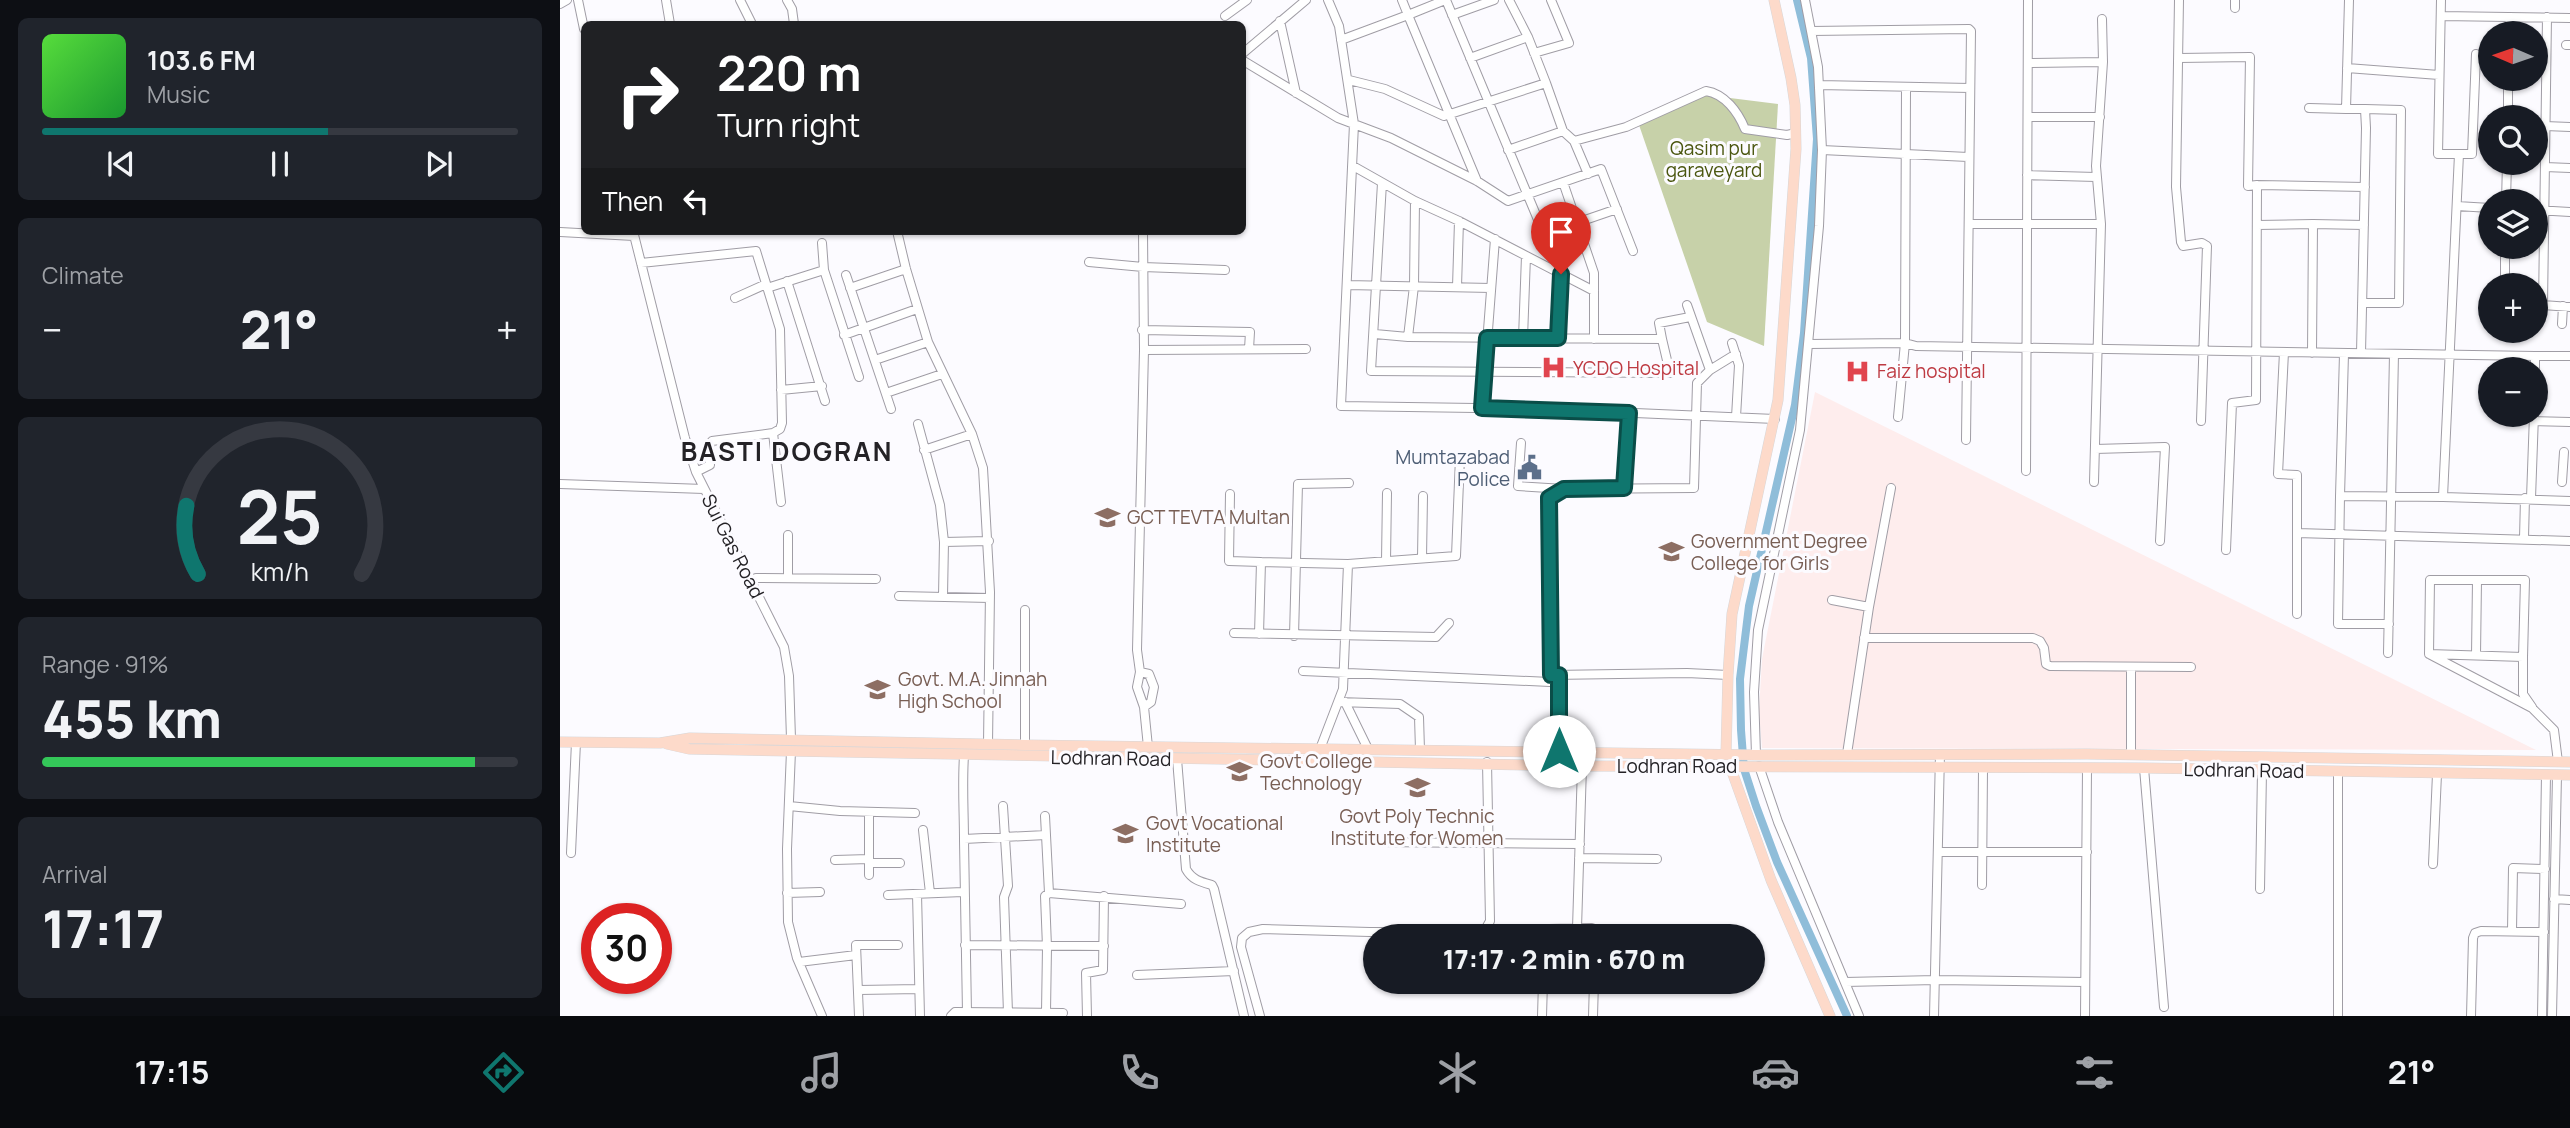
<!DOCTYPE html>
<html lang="en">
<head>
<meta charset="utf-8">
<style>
	:root { --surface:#171b24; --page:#20242c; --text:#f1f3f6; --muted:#9ea1a6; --line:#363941; --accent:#0f766e }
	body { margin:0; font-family:Manrope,sans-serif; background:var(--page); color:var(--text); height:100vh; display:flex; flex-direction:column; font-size:26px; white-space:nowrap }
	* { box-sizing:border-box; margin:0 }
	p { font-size:23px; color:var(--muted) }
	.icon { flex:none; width:38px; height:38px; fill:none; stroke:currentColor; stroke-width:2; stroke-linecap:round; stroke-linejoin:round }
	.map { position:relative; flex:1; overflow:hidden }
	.side { display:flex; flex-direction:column; gap:18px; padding:18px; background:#0d0f14; width:560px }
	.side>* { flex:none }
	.guide { position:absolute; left:21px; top:21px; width:665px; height:214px; border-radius:10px; box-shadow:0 2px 5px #0004; background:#202124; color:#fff; overflow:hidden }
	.needle { width:46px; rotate:272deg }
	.fabs { position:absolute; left:1918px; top:21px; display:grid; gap:14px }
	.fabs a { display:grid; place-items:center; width:70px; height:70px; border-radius:50%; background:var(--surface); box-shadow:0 2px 5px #0004; font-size:35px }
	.speed { position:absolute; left:21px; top:903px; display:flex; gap:14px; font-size:35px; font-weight:700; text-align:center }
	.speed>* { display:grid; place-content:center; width:91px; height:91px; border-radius:50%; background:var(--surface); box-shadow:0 2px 5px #0004; line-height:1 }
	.speed .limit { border:10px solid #d22; background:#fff; color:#111 }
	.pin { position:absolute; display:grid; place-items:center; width:60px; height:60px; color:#fff; margin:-72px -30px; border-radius:50% 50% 50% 0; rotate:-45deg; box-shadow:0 0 7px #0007 }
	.pin .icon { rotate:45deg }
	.me { position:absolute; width:77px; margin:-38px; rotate:0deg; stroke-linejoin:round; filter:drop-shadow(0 0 5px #0008) }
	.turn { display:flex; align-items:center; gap:24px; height:147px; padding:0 21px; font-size:32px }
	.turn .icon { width:91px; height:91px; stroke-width:2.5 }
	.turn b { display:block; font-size:49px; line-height:60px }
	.then { display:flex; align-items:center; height:66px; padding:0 21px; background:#0003; gap:14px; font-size:26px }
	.big { font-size:52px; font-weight:800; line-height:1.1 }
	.side .widget { flex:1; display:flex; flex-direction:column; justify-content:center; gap:10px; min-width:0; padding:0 24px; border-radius:10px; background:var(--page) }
	.side .dial { align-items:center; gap:0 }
	.dial svg { height:182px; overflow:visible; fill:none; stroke:var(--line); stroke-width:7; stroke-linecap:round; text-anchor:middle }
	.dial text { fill:var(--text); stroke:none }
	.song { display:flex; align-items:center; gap:21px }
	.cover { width:84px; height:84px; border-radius:10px; background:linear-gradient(135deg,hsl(110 70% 55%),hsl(130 70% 35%)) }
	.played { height:7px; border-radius:4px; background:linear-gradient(90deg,var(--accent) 60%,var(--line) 60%) }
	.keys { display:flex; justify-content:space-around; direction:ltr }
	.heat { display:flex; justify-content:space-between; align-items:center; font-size:38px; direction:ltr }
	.charge { height:10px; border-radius:5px; background:linear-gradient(90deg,#34c759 91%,var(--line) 0) }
	.trip { position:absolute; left:803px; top:924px; width:402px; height:70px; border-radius:35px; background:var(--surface); box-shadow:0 2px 5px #0004; font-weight:800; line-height:70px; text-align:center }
	.dock { display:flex; height:112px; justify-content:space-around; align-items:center; background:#090b0e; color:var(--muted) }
	.dock .icon { width:49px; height:49px }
	.dock .selected { color:var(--accent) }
	.dock b { font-size:32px; color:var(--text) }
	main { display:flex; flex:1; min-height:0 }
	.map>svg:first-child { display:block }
	.industrial { fill:#feeded }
	.green { fill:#c7d1a9 }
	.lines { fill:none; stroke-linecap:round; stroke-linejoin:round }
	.canal { stroke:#8fbdd9; stroke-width:8 }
	.minor-casing { stroke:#a09da5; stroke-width:10 }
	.major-casing { stroke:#d8d7d8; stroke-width:11 }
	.minor { stroke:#fff; stroke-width:8 }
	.major { stroke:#fddaca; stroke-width:10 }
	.route-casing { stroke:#0a4d48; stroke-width:18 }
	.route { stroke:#0f766e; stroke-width:12 }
	.labels { text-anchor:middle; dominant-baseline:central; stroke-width:6; stroke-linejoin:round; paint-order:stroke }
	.park-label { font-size:19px; fill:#4a560f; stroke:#fcfbff }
	.health-label { font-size:19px; fill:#be3a42; stroke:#fcfbff; text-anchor:start }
	.service-label { font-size:19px; fill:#4e5e75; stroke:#fcfbff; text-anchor:end }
	.education-label { font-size:19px; fill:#785e54; stroke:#fcfbff; text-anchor:start }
	.street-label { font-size:19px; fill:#242226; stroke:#fcfbff }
	.district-label { font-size:26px; font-weight:bold; letter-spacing:2px; fill:#242226; stroke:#fcfbff }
</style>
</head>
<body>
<main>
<section class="side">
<div class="widget">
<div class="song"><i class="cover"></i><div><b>103.6 FM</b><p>Music</p></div></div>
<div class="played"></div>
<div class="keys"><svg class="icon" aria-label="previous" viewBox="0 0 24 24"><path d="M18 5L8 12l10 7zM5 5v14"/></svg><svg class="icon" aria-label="pause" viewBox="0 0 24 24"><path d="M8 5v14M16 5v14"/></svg><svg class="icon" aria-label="next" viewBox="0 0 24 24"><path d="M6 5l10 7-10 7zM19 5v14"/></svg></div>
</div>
<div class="widget"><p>Climate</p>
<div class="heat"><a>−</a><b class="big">21°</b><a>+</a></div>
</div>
<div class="widget dial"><svg viewBox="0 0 100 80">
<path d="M14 69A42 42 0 1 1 86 69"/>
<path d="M14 69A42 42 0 0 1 9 39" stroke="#0f766e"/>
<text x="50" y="56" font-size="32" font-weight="700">25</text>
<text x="50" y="72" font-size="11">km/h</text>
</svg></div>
<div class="widget"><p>Range · 91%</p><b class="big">455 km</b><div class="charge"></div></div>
<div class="widget"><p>Arrival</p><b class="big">17:17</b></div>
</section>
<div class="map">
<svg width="2010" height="1016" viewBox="0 0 2010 1016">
	<rect width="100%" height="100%" fill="#fcfbff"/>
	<!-- industrial -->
	<path class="industrial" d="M1255,392L1976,750L1202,748L1199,711L1202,659Z"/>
	<!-- green -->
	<path class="green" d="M1138,94L1218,104L1204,346L1147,322L1079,125Z"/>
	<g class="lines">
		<!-- canal -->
		<path class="canal" d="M1237,0L1251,58L1257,139L1244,333L1235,405L1189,606L1180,679L1181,730L1184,769L1196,806L1217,862L1287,1016"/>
		<defs>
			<path id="minor" d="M18,0L24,29
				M106,0L110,24
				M180,0L192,24
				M227,0L232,9L234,24
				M768,0L779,26L794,124L781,406L982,409L1215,419
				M885,0L848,15L917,181
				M886,0L984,234L1057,209
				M1619,0L1616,187L1621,242L1623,246L1642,243L1647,246L1641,421
				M1789,0L1786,109H1805L1806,128L1801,353
				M1881,0L1878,154H1912L1916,54
				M0,4L7,0
				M1675,8V0
				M892,15L934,0
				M665,16L687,0
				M1881,16L2010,18
				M720,21L736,93
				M1251,31L1409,29L1411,31L1406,440
				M1949,33L1950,17
				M781,40L848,15L842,0
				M2006,45H2010
				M974,53L1009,43L991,0
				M682,54L746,0
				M910,58L968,37
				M1619,58L1690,57L1688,186L1697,185L1696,400L1672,403L1666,550
				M682,60L778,118L831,138L917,181L948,201L1041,169L1073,251
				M1468,63L1543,62
				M1787,68L1879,75
				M789,80L825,89L884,116L986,83L968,37L949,0
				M986,83L1003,131L1014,141L1028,174
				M1259,85L1410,88
				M1346,88L1345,343L1356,346L1975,356
				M1749,108L1786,109
				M1469,117H1540
				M1948,117V79
				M1985,126L2010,127
				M1014,141L1066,127L1146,91C1165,94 1178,112 1185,129L1227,135L1236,133
				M948,150L1003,131
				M1262,150L1408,157
				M793,166L855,201L899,221L1034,291
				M1985,167L2010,168
				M1467,175L1536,177
				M1003,182L1034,273V339
				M1697,185L1805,187
				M1946,201L1947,163
				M1897,206L1930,208
				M1976,210L2010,212
				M1410,224H1541
				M1697,225L1753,224
				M73,231L125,438L136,472L224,647L229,676L231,739
				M337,231L346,269L368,342L412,434L423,468L430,592L428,744
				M583,231L584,350L577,650L580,672L577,687L584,707L588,747
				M0,232L74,236
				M262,243L264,270L299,377
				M529,262L583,267L665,270
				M81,263L196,251L220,329L222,423L220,429L213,433L152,441L148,447L150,465L136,472
				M286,275L331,409
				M227,281L265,401
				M787,285L931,288
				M1945,285V247
				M897,287L899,221
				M207,288L264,270
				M290,288L346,269
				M175,298L206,284
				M1802,303H1839L1841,110L1805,109
				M1127,305L1150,370
				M1976,305H1983L1987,17
				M1983,305L2010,307
				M2002,324L2003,306
				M582,330L690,332L689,349
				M815,334L848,337L1102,339L1110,373L811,371L822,183
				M284,335L357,309
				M848,337L854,286L855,201
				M963,338L966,256
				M998,339L1001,274
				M1102,339L1099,323L1130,317
				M1172,343L1179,365L1176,417
				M1249,344L1345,343L1338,417
				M584,350L746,349
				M1724,352L1718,474L1737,475V533
				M1752,353L1753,224L1804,225
				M1784,354L1780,496L1883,497L1899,154
				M315,360L368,342
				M1975,369V356H2010
				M221,390L262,386
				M326,393L382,374
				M922,408L935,239
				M1973,421L2010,422
				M358,424L380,505L384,542L383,596
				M213,433L221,502
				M961,443L958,486L1004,489
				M1535,449L1605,447L1600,541
				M364,450L412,434
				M1466,471L1468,0
				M1534,482L1541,224L1536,166L1543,62L1542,19
				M2002,482L2004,452
				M0,484L144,489
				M1064,488L1069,413
				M670,494L669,561L701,562
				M1780,496L1778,624H1829
				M1883,497L2010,501
				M1971,498L1974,415
				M1964,538L1965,498
				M384,542L429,541
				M862,558L863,496
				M826,561L827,493
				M228,578V535
				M190,580L196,578L316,579
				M339,596L430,598
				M1272,600L1309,607
				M465,610V745
				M1737,614V533L2010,541
				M674,633L876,637L889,623
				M699,634L701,562L788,564
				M734,636L738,484L789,483
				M1304,638H1473L1480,641L1484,648L1486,664L1490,666L1631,667
				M1828,653L1834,354
				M1869,654L1963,657L1965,580H1870L1869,654L1972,708L1994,730L1998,762
				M1916,655L1917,580
				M1963,657V694L1972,707
				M743,671L990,682L991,675
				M580,672L589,674L594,687L591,702L584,707
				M1168,675L1127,673L991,675L989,498L1004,489L1134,488L1137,383L1150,370L1176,354
				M779,702L840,704L859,717L860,750
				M785,702L808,749
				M760,749L783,689L788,564L896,556L900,457
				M231,751L227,849L228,922L237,958L262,1016
				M1287,754L1309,607L1331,488
				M1196,755L1194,692L1198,630L1240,430L1259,226L1262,150L1258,67L1245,0
				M1571,755V667
				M404,756C402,785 404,812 404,841C405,898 406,956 407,1013
				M617,759L626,869C632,880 641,882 652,885L654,889L684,1016
				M998,765L999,675
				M1199,766L1218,822L1299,1016
				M1584,768L1604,1007
				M1778,772V1016
				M229,806L280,811L355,813
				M443,806L448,886L444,897L448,1013
				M485,816L489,893
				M363,830L370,893
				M404,839L486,835
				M817,842L1020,844
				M1379,852H1527
				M11,853L16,742
				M1019,858L1097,859
				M275,860L309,859
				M309,863H340
				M1873,864L1877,774
				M309,875V812
				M1422,885L1423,769
				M1700,889L1702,771
				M227,893L260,892
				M357,894L360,1016
				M328,895L403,892
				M1994,899L2010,900
				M1017,928L1022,766
				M1952,931L1953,868L1985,869
				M921,932L989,929
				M984,936L989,929L1032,928L1036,936
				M405,945L544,946
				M239,962L296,955
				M577,975L674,971
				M1285,982L1376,980L1525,982
				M299,990L359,989
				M486,1012L487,947L485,896L489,893L621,904
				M299,1016L296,945H338
				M391,1016L395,1012L503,1013
				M527,1016L526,973L543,970L544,896
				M700,1016L681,947L682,938L689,932L703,929L810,932H920L925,930L930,921L927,762
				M982,1016L983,982
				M1033,1016L1034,982
				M1374,1016L1380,754
				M1525,1016L1527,769
				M1911,1016L1913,938L1915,933L1921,931L1984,932
				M1982,1016L1986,775
				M1992,1016L1997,775"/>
			<path id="major" d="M0,742L100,743L130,738L465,745L1196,755L1527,754L2010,762
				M107,744L129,749L1022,766L1584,768L2010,775
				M1166,754L1168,675L1172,614L1218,400L1236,149L1235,105L1231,78L1214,0
				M1170,766L1211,880L1270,1016"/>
		</defs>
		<!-- minor casing -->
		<use href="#minor" class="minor-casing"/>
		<!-- major casing -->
		<use href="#major" class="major-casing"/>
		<!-- minor -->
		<use href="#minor" class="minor"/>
		<!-- major -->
		<use href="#major" class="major"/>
	</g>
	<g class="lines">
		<defs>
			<path id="route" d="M999,751V675H991L989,498L1004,489L1064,488L1069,413L922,408L927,338H998L1001,274"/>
		</defs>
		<!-- route casing -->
		<use href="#route" class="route-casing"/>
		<!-- route -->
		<use href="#route" class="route"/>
	</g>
	<!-- icons -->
	<defs>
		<symbol id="hospital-bare" viewBox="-9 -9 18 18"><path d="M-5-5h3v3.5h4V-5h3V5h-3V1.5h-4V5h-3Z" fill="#e0444e" stroke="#fcfbff" stroke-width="2.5" paint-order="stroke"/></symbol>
		<symbol id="civic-bare" viewBox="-9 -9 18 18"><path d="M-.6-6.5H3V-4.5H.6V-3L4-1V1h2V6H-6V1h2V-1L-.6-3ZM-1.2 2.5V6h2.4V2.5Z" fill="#5c6f8a" stroke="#fcfbff" stroke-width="2.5" paint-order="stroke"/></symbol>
		<symbol id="university-bare" viewBox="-9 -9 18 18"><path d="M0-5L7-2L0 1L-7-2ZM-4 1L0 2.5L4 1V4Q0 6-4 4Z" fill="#8d6e63" stroke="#fcfbff" stroke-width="2.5" paint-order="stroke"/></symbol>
		<symbol id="school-bare" viewBox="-9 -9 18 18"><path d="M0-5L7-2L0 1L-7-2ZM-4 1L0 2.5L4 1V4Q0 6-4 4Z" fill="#8d6e63" stroke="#fcfbff" stroke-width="2.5" paint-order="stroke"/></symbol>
	</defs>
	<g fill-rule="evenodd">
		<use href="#hospital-bare" x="976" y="350" width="35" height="35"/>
		<use href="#hospital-bare" x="1280" y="354" width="35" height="35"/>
		<use href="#civic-bare" x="952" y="450" width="35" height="35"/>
		<use href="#university-bare" x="530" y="500" width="35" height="35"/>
		<use href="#school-bare" x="1094" y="534" width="35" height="35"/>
		<use href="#school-bare" x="300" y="672" width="35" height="35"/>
		<use href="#school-bare" x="662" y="754" width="35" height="35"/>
		<use href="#school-bare" x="840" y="770" width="35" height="35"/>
		<use href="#university-bare" x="548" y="816" width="35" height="35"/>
	</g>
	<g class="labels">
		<!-- park labels -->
		<g class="park-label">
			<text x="1154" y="148">Qasim pur<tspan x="1154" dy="22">garaveyard</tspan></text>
		</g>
		<!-- health labels -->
		<g class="health-label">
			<text x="1013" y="368">YCDO Hospital</text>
			<text x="1317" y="371">Faiz hospital</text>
		</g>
		<!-- service labels -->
		<g class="service-label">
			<text x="950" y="457">Mumtazabad<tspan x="950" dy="22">Police</tspan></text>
		</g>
		<!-- education labels -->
		<g class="education-label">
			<text x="567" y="517">GCT TEVTA Multan</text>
			<text x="1131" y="541">Government Degree<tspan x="1131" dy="22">College for Girls</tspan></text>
			<text x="338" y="679">Govt. M.A. Jinnah<tspan x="338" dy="22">High School</tspan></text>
			<text x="700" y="761">Govt College<tspan x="700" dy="22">Technology</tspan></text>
			<text x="857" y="816" text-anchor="middle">Govt Poly Technic<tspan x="857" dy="22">Institute for Women</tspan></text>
			<text x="586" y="823">Govt Vocational<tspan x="586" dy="22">Institute</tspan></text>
		</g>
		<!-- street labels -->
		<g class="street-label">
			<text transform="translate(173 546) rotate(63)">Sui Gas Road</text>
			<text transform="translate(551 758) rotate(1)">Lodhran Road</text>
			<text x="1117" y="766">Lodhran Road</text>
			<text transform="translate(1684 770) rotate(1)">Lodhran Road</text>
		</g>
		<!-- district labels -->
		<g class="district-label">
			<text x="227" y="451">BASTI DOGRAN</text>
		</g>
	</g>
</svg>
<div class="fabs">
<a><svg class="needle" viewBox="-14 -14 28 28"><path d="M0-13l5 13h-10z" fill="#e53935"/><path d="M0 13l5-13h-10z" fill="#9ea1a6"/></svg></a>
<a><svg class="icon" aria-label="search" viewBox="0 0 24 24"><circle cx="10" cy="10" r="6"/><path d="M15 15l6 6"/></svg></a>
<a><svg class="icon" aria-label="layers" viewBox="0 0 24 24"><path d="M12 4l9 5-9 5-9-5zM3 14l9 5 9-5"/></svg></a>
<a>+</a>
<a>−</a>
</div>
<div class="speed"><div class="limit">30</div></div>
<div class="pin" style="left:1001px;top:274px;background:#d93025"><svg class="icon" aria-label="arrive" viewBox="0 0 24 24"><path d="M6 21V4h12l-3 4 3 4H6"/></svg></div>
<svg class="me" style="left:999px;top:751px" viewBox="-20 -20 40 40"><circle r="19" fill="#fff"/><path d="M0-13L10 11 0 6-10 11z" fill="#0f766e"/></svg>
<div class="trip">17:17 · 2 min · 670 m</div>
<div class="guide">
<div class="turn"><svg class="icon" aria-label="right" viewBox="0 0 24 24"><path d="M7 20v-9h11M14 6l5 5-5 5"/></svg><div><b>220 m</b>Turn right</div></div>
<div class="then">Then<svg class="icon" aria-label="left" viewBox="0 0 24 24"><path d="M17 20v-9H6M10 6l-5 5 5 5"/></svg></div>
</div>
</div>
</main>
<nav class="dock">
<b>17:15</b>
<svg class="icon selected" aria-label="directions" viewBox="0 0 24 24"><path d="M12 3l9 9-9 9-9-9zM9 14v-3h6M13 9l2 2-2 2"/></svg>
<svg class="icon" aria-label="music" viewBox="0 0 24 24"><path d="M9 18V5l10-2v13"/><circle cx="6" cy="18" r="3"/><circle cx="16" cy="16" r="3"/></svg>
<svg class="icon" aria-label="phone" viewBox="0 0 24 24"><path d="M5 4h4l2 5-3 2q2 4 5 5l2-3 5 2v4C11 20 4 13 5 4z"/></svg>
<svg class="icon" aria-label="climate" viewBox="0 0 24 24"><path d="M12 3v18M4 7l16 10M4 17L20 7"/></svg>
<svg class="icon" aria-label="car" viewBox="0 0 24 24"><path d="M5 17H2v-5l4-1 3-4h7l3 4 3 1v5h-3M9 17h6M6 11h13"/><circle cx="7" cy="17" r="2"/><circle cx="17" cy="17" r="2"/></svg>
<svg class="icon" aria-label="filters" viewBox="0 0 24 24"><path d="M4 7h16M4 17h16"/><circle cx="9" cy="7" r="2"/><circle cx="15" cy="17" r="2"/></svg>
<b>21°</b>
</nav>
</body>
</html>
